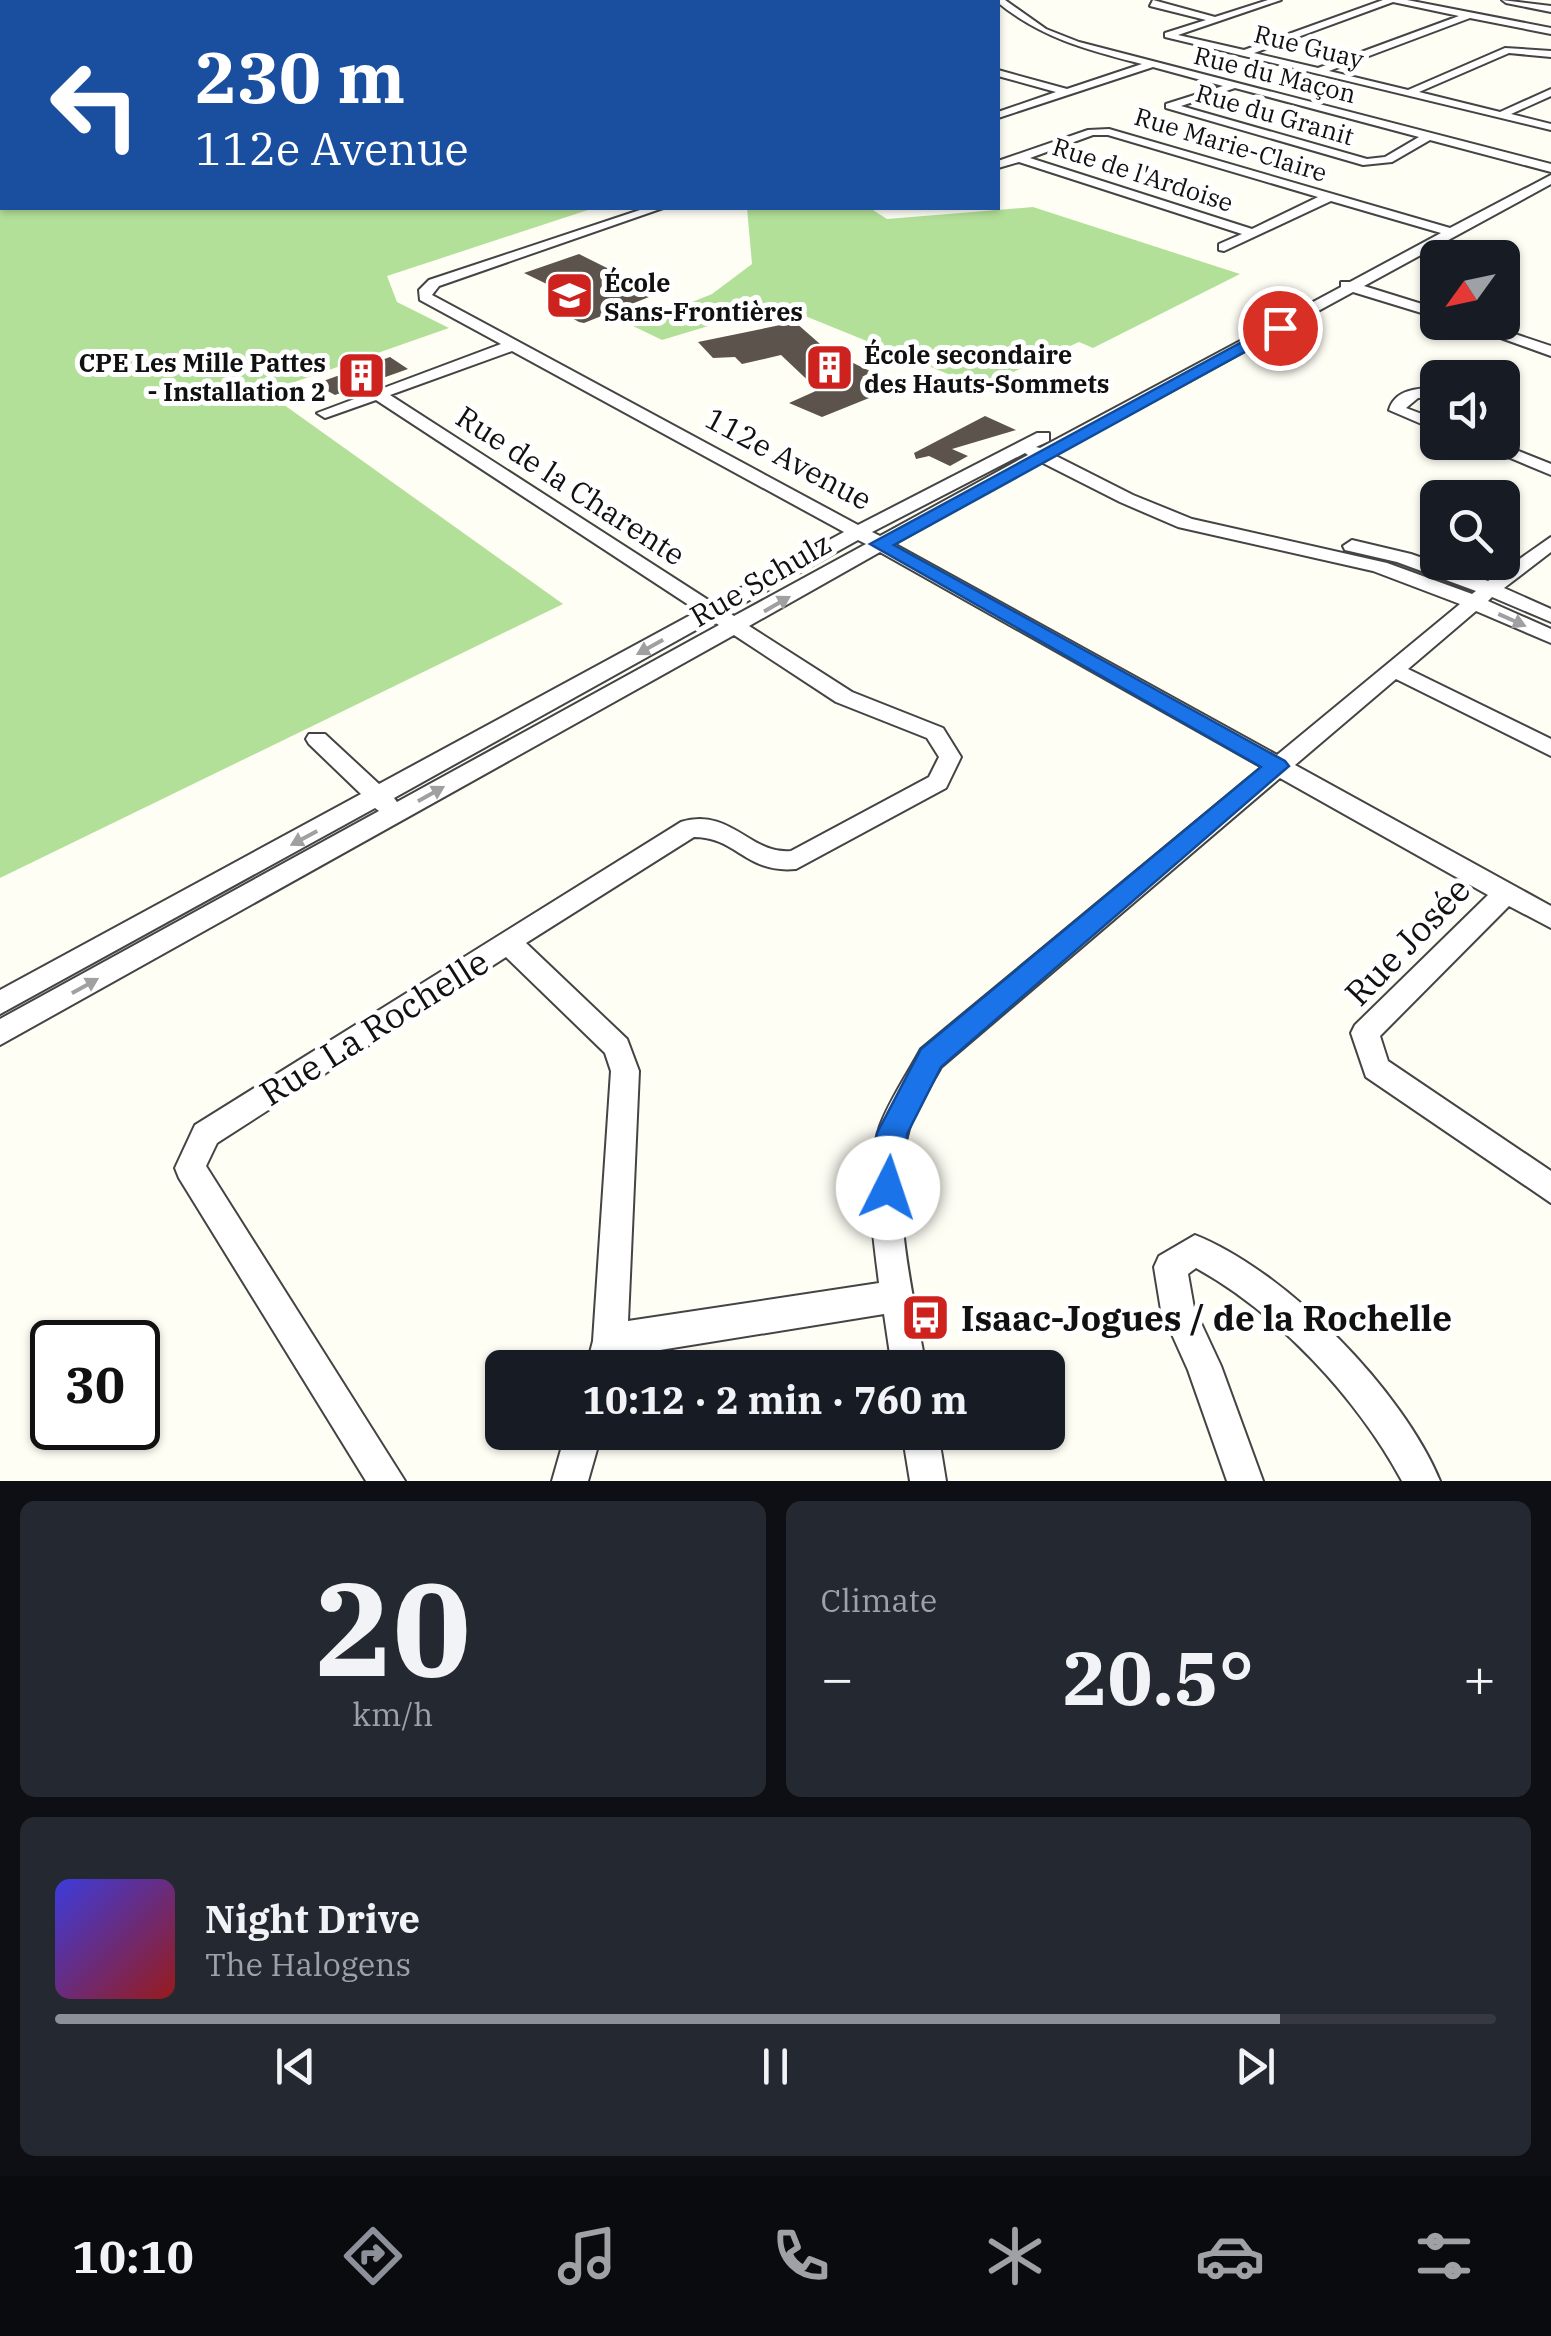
<!DOCTYPE html>
<html lang="en">
<head>
<meta charset="utf-8">
<style>
	:root { --surface:#171b24; --page:#242831; --text:#f1f3f6; --muted:#9ea1a6; --line:#363941; --accent:#8c9099 }
	body { margin:0; font-family:"IBM Plex Serif",serif; background:var(--page); color:var(--text); height:100vh; display:flex; flex-direction:column; font-size:38px; white-space:nowrap }
	* { box-sizing:border-box; margin:0 }
	p { font-size:32px; color:var(--muted) }
	.icon { flex:none; width:55px; height:55px; fill:none; stroke:currentColor; stroke-width:2; stroke-linecap:round; stroke-linejoin:round }
	.map { position:relative; height:1481px; overflow:hidden }
	.panel { display:flex; flex-direction:column; gap:20px; padding:20px; background:#0d0f14; flex:1 }
	.panel>* { flex:none }
	.banner { position:absolute; left:0px; top:0px; width:1000px; height:210px; box-shadow:0 2px 8px #0004; background:#1a4fa0; color:#fff; overflow:hidden }
	.needle { width:65px; rotate:237deg }
	.fabs { position:absolute; left:1420px; top:240px; display:grid; gap:20px }
	.fabs a { display:grid; place-items:center; width:100px; height:100px; border-radius:15px; background:var(--surface); box-shadow:0 2px 8px #0004; font-size:50px }
	.speed { position:absolute; left:30px; top:1320px; display:flex; gap:20px; font-size:50px; font-weight:700; text-align:center }
	.speed>* { display:grid; place-content:center; width:130px; height:130px; border-radius:50%; background:var(--surface); box-shadow:0 2px 8px #0004; line-height:1 }
	.speed .limit { border:5px solid #111; border-radius:15px; background:#fff; color:#111 }
	.pin { position:absolute; display:grid; place-items:center; width:85px; height:85px; color:#fff; margin:-42px; border:5px solid #fff; border-radius:50%; box-shadow:0 2px 10px #0007 }
	.me { position:absolute; width:110px; margin:-55px; rotate:4deg; stroke-linejoin:round; filter:drop-shadow(0 0 8px #0008) }
	.turn { display:flex; align-items:center; gap:35px; height:210px; padding:0 30px; font-size:45px }
	.turn .icon { width:130px; height:130px; stroke-width:2.5 }
	.turn b { display:block; font-size:70px; line-height:85px }
	.big { font-size:75px; font-weight:700; line-height:1.1 }
	.panel .widget { flex:1; display:flex; flex-direction:column; justify-content:center; gap:15px; min-width:0; padding:0 35px; border-radius:15px; background:var(--page) }
	.panel .dial { align-items:center; gap:0 }
	.dial b { font-size:130px; line-height:1 }
	.song { display:flex; align-items:center; gap:30px }
	.cover { width:120px; height:120px; border-radius:15px; background:linear-gradient(135deg,hsl(240 70% 55%),hsl(0 70% 35%)) }
	.played { height:10px; border-radius:5px; background:linear-gradient(90deg,var(--accent) 85%,var(--line) 85%) }
	.keys { display:flex; justify-content:space-around; direction:ltr }
	.heat { display:flex; justify-content:space-between; align-items:center; font-size:55px; direction:ltr }
	.panel .tiles { flex:1; display:grid; gap:20px; grid-template-columns:1fr 1fr }
	.widget:last-child { grid-column:span 2 }
	.trip { position:absolute; left:485px; top:1350px; width:580px; height:100px; border-radius:15px; background:var(--surface); box-shadow:0 2px 8px #0004; font-weight:700; line-height:100px; text-align:center }
	.tabs { display:flex; height:160px; justify-content:space-around; align-items:center; background:#090b0e; color:var(--muted) }
	.tabs .icon { width:70px; height:70px }
	.tabs .active { color:var(--accent) }
	.tabs b { font-size:45px; color:var(--text) }
	.map>svg:first-child { display:block }
	.forest { fill:#b3e098 }
	.building { fill:#5b534c }
	.lines { fill:none; stroke-linecap:round; stroke-linejoin:round }
	.minor-casing { stroke:#444; stroke-width:4 }
	.minor { fill:#fff; fill-rule:evenodd }
	.oneway { fill:#a0a0a0 }
	.route { fill:#1a73e8; stroke:#114b97; stroke-width:2.5 }
	.labels { text-anchor:middle; dominant-baseline:central; stroke-width:10; stroke-linejoin:round; paint-order:stroke }
	.far-street-label { font-size:25px; fill:#111; stroke:#fff }
	.far-poi-label { font-size:25px; font-weight:bold; fill:#111; stroke:#fff; text-anchor:start }
	.street-label { font-size:30px; fill:#111; stroke:#fff }
	.near-street-label { font-size:35px; fill:#111; stroke:#fff }
	.near-poi-label { font-size:35px; font-weight:bold; fill:#111; stroke:#fff; text-anchor:start }
</style>
</head>
<body>
<div class="map">
<svg width="1551" height="1481" viewBox="0 0 1551 1481">
	<rect width="100%" height="100%" fill="#fffef5"/>
	<!-- forest -->
	<path class="forest" d="M0,0H424L2,2V48Z
		M0,110L2,208H594L387,276L397,302L449,328L266,392L563,604L0,878Z
		M1033,207L1240,274L1093,348L1079,342L980,387L778,305L662,340L633,326L712,294L752,264L747,208H870L887,219Z"/>
	<!-- building -->
	<path class="building" d="M579,254L615,272L659,293L584,323L579,322L561,312L586,303L524,273Z
		M795,322L828,351L872,372L862,377L889,390L822,417L789,403L818,390L781,355L742,364L735,357L713,358L698,342Z
		M390,357L408,369L335,395L315,384Z
		M985,416L1016,430L952,449L968,456L950,466L929,456L916,459L914,453Z"/>
	<g class="lines">
		<defs>
			<path id="minor" d="M392,0H402L403,2H394Z
				M995,0H1005L1046,29L1079,42L1551,164V172L1430,140L1392,162L1363,165L1166,108V104L1223,86L1153,67L998,118V112L1056,92L998,76V70L1067,89L1142,64C1087,50 1038,37 995,0ZM1235,88L1419,137L1385,157L1367,159L1181,106Z
				M1153,0L1215,17L1268,0H1281L1178,35L1244,50L1383,0H1407L1551,28V34L1470,18L1329,71L1408,90L1505,48L1551,51V57L1509,53L1419,92L1500,112L1551,89V96L1511,114L1551,124V130L1165,37V33L1206,20L1150,6ZM1393,2L1459,16L1318,68L1254,53Z
				M1502,0L1551,6V12L1506,3Z
				M1109,129L1450,228L1551,175V184L1364,286L1438,309V318L1353,292L1054,455L1133,495L1192,519L1387,563L1472,594L1476,591L1397,562L1345,550L1343,546L1352,540L1411,554L1488,581L1551,537V552L1504,588L1551,609V622L1492,597L1488,601L1551,629V643L1476,611L1408,669L1551,739V756L1396,679L1295,765L1551,906V928L1509,906L1380,1036L1388,1061L1551,1171V1203L1366,1077L1351,1033L1355,1025L1488,895L1280,778L941,1067C930,1087 916,1106 909,1129C888,1198 914,1297 926,1368H892L884,1314L623,1356L620,1368H586L593,1341L611,1071L605,1053L506,957L217,1143L206,1166L405,1481H366L179,1178L175,1168L195,1125L681,822C731,807 750,855 791,851L929,777L939,757L927,738L836,702L734,635L0,1045V1019L379,811L375,808L0,1014V990L361,794L309,744L306,739L309,734H325L379,784L698,611L376,400L325,418L317,413L501,344L420,300L419,290L429,280L646,208H663L439,286L432,295L858,525L1037,433H1049V441L1036,447L1040,448L1341,287V282H1350L1441,233L1331,201L1224,251L1219,250V244L1242,234L1019,162L998,168V161L1088,130ZM1093,135H1108L1318,197L1252,229L1030,158ZM512,351L844,532L713,603L390,395ZM1025,453L1028,455L880,536L872,532ZM1041,462L1120,502L1178,527L1373,571L1460,604L1277,755L894,544ZM858,540L866,544L734,616L728,612ZM880,552L1262,767L921,1049C907,1075 890,1099 880,1126C863,1174 873,1233 879,1283L628,1321L639,1071L627,1039L526,943L694,837C737,837 746,874 796,869L946,788L961,757L943,728L852,692L749,626ZM712,621L719,625L397,802L394,798Z
				M1456,322H1479L1551,346V356Z
				M1438,388V398H1418L1406,408L1438,420V431L1389,410C1395,389 1418,388 1438,388Z
				M1472,442H1496L1551,464V475Z
				M1195,1235C1286,1271 1403,1391 1440,1481H1402C1357,1398 1279,1314 1196,1268L1188,1274L1194,1308L1221,1366L1263,1481H1227L1188,1370L1161,1310L1154,1267L1159,1256Z
				M566,1432H602L588,1481H552Z
				M902,1432H938L946,1481H910Z"/>
		</defs>
		<!-- minor casing -->
		<use href="#minor" class="minor-casing"/>
		<!-- minor -->
		<use href="#minor" class="minor"/>
	</g>
	<!-- one-way arrows -->
	<defs><path id="oneway-solid" d="M-6-.8H1V-3.2L6.5 0L1 3.2V.8H-6Z" transform="scale(2.5)"/></defs>
	<g class="oneway">
		<use href="#oneway-solid" transform="translate(777 604) rotate(-30)"/>
		<use href="#oneway-solid" transform="translate(1512 620) rotate(24)"/>
		<use href="#oneway-solid" transform="translate(650 647) rotate(151)"/>
		<use href="#oneway-solid" transform="translate(431 794) rotate(-29)"/>
		<use href="#oneway-solid" transform="translate(304 838) rotate(152)"/>
		<use href="#oneway-solid" transform="translate(85 986) rotate(-29)"/>
	</g>
	<!-- route -->
	<path class="route" d="M1275,324L1288,328L894,545L1285,761L1289,766L941,1067L907,1134L904,1188L900,1198L888,1202L877,1198L873,1188L877,1133L921,1049L1261,767L870,544Z"/>
	<!-- icons -->
	<defs>
		<symbol id="school-square" viewBox="-11 -11 22 22"><rect x="-9" y="-9" width="18" height="18" rx="4" fill="#cd221d" stroke="#fff"/><path d="M0-5L7-2L0 1L-7-2ZM-4 1L0 2.5L4 1V4Q0 6-4 4Z" fill="#fff"/></symbol>
		<symbol id="building-square" viewBox="-11 -11 22 22"><rect x="-9" y="-9" width="18" height="18" rx="4" fill="#cd221d" stroke="#fff"/><path d="M-4-6H4V6H1V3H-1V6H-4ZM-2.5-4.3h1.7v1.8h-1.7ZM.8-4.3h1.7v1.8H.8ZM-2.5-1h1.7V.8h-1.7ZM.8-1h1.7V.8H.8Z" fill="#fff"/></symbol>
		<symbol id="bus-square" viewBox="-11 -11 22 22"><rect x="-9" y="-9" width="18" height="18" rx="4" fill="#cd221d" stroke="#fff"/><path d="M-5-6H5V4H4V6H2V4H-2V6H-4V4H-5ZM-3.5-4V0h7V-4ZM-3.5 1.2v1.5H-2V1.2ZM2 1.2v1.5H3.5V1.2Z" fill="#fff"/></symbol>
	</defs>
	<g fill-rule="evenodd">
		<use href="#school-square" x="542" y="268" width="55" height="55"/>
		<use href="#building-square" x="802" y="340" width="55" height="55"/>
		<use href="#building-square" x="334" y="348" width="55" height="55"/>
		<use href="#bus-square" x="898" y="1290" width="55" height="55"/>
	</g>
	<g class="labels">
		<!-- far-street labels -->
		<g class="far-street-label">
			<text transform="translate(1309 46) rotate(14)">Rue Guay</text>
			<text transform="translate(1275 74) rotate(14)">Rue du Maçon</text>
			<text transform="translate(1275 114) rotate(16)">Rue du Granit</text>
			<text transform="translate(1231 144) rotate(17)">Rue Marie-Claire</text>
			<text transform="translate(1143 174) rotate(18)">Rue de l'Ardoise</text>
		</g>
		<!-- far-poi labels -->
		<g class="far-poi-label">
			<text x="604" y="282">École<tspan x="604" dy="29">Sans-Frontières</tspan></text>
			<text x="864" y="354">École secondaire<tspan x="864" dy="29">des Hauts-Sommets</tspan></text>
			<text x="326" y="362" text-anchor="end">CPE Les Mille Pattes<tspan x="326" dy="29">- Installation 2</tspan></text>
		</g>
		<!-- street labels -->
		<g class="street-label">
			<text transform="translate(789 458) rotate(28)">112e Avenue</text>
			<text transform="translate(571 485) rotate(33)">Rue de la Charente</text>
			<text transform="translate(760 579) rotate(-30)">Rue Schulz</text>
		</g>
		<!-- near-street labels -->
		<g class="near-street-label">
			<text transform="translate(1407 941) rotate(-46)">Rue Josée</text>
			<text transform="translate(374 1027) rotate(-32)">Rue La Rochelle</text>
		</g>
		<!-- near-poi labels -->
		<g class="near-poi-label">
			<text x="961" y="1318">Isaac-Jogues / de la Rochelle</text>
		</g>
	</g>
</svg>
<div class="fabs">
<a><svg class="needle" viewBox="-14 -14 28 28"><path d="M0-13l5 13h-10z" fill="#e53935"/><path d="M0 13l5-13h-10z" fill="#9ea1a6"/></svg></a>
<a><svg class="icon" aria-label="sound" viewBox="0 0 24 24"><path d="M4 9h4l5-4v14l-5-4H4zM17 9q2 3 0 6"/></svg></a>
<a><svg class="icon" aria-label="search" viewBox="0 0 24 24"><circle cx="10" cy="10" r="6"/><path d="M15 15l6 6"/></svg></a>
</div>
<div class="speed"><div class="limit">30</div></div>
<div class="pin" style="left:1280px;top:328px;background:#d93025"><svg class="icon" aria-label="arrive" viewBox="0 0 24 24"><path d="M6 21V4h12l-3 4 3 4H6"/></svg></div>
<svg class="me" style="left:888px;top:1188px" viewBox="-20 -20 40 40"><circle r="19" fill="#fff"/><path d="M0-13L10 11 0 6-10 11z" fill="#1a73e8"/></svg>
<div class="trip">10:12 · 2 min · 760 m</div>
<div class="banner">
<div class="turn"><svg class="icon" aria-label="left" viewBox="0 0 24 24"><path d="M17 20v-9H6M10 6l-5 5 5 5"/></svg><div><b>230 m</b>112e Avenue</div></div>
</div>
</div>
<section class="panel">
<div class="tiles">
<div class="widget dial"><b>20</b><p>km/h</p></div>
<div class="widget"><p>Climate</p>
<div class="heat"><a>−</a><b class="big">20.5°</b><a>+</a></div>
</div>
<div class="widget">
<div class="song"><i class="cover"></i><div><b>Night Drive</b><p>The Halogens</p></div></div>
<div class="played"></div>
<div class="keys"><svg class="icon" aria-label="previous" viewBox="0 0 24 24"><path d="M18 5L8 12l10 7zM5 5v14"/></svg><svg class="icon" aria-label="pause" viewBox="0 0 24 24"><path d="M8 5v14M16 5v14"/></svg><svg class="icon" aria-label="next" viewBox="0 0 24 24"><path d="M6 5l10 7-10 7zM19 5v14"/></svg></div>
</div>
</div>
</section>
<nav class="tabs">
<b>10:10</b>
<svg class="icon active" aria-label="directions" viewBox="0 0 24 24"><path d="M12 3l9 9-9 9-9-9zM9 14v-3h6M13 9l2 2-2 2"/></svg>
<svg class="icon" aria-label="music" viewBox="0 0 24 24"><path d="M9 18V5l10-2v13"/><circle cx="6" cy="18" r="3"/><circle cx="16" cy="16" r="3"/></svg>
<svg class="icon" aria-label="phone" viewBox="0 0 24 24"><path d="M5 4h4l2 5-3 2q2 4 5 5l2-3 5 2v4C11 20 4 13 5 4z"/></svg>
<svg class="icon" aria-label="climate" viewBox="0 0 24 24"><path d="M12 3v18M4 7l16 10M4 17L20 7"/></svg>
<svg class="icon" aria-label="car" viewBox="0 0 24 24"><path d="M5 17H2v-5l4-1 3-4h7l3 4 3 1v5h-3M9 17h6M6 11h13"/><circle cx="7" cy="17" r="2"/><circle cx="17" cy="17" r="2"/></svg>
<svg class="icon" aria-label="filters" viewBox="0 0 24 24"><path d="M4 7h16M4 17h16"/><circle cx="9" cy="7" r="2"/><circle cx="15" cy="17" r="2"/></svg>
</nav>
</body>
</html>
